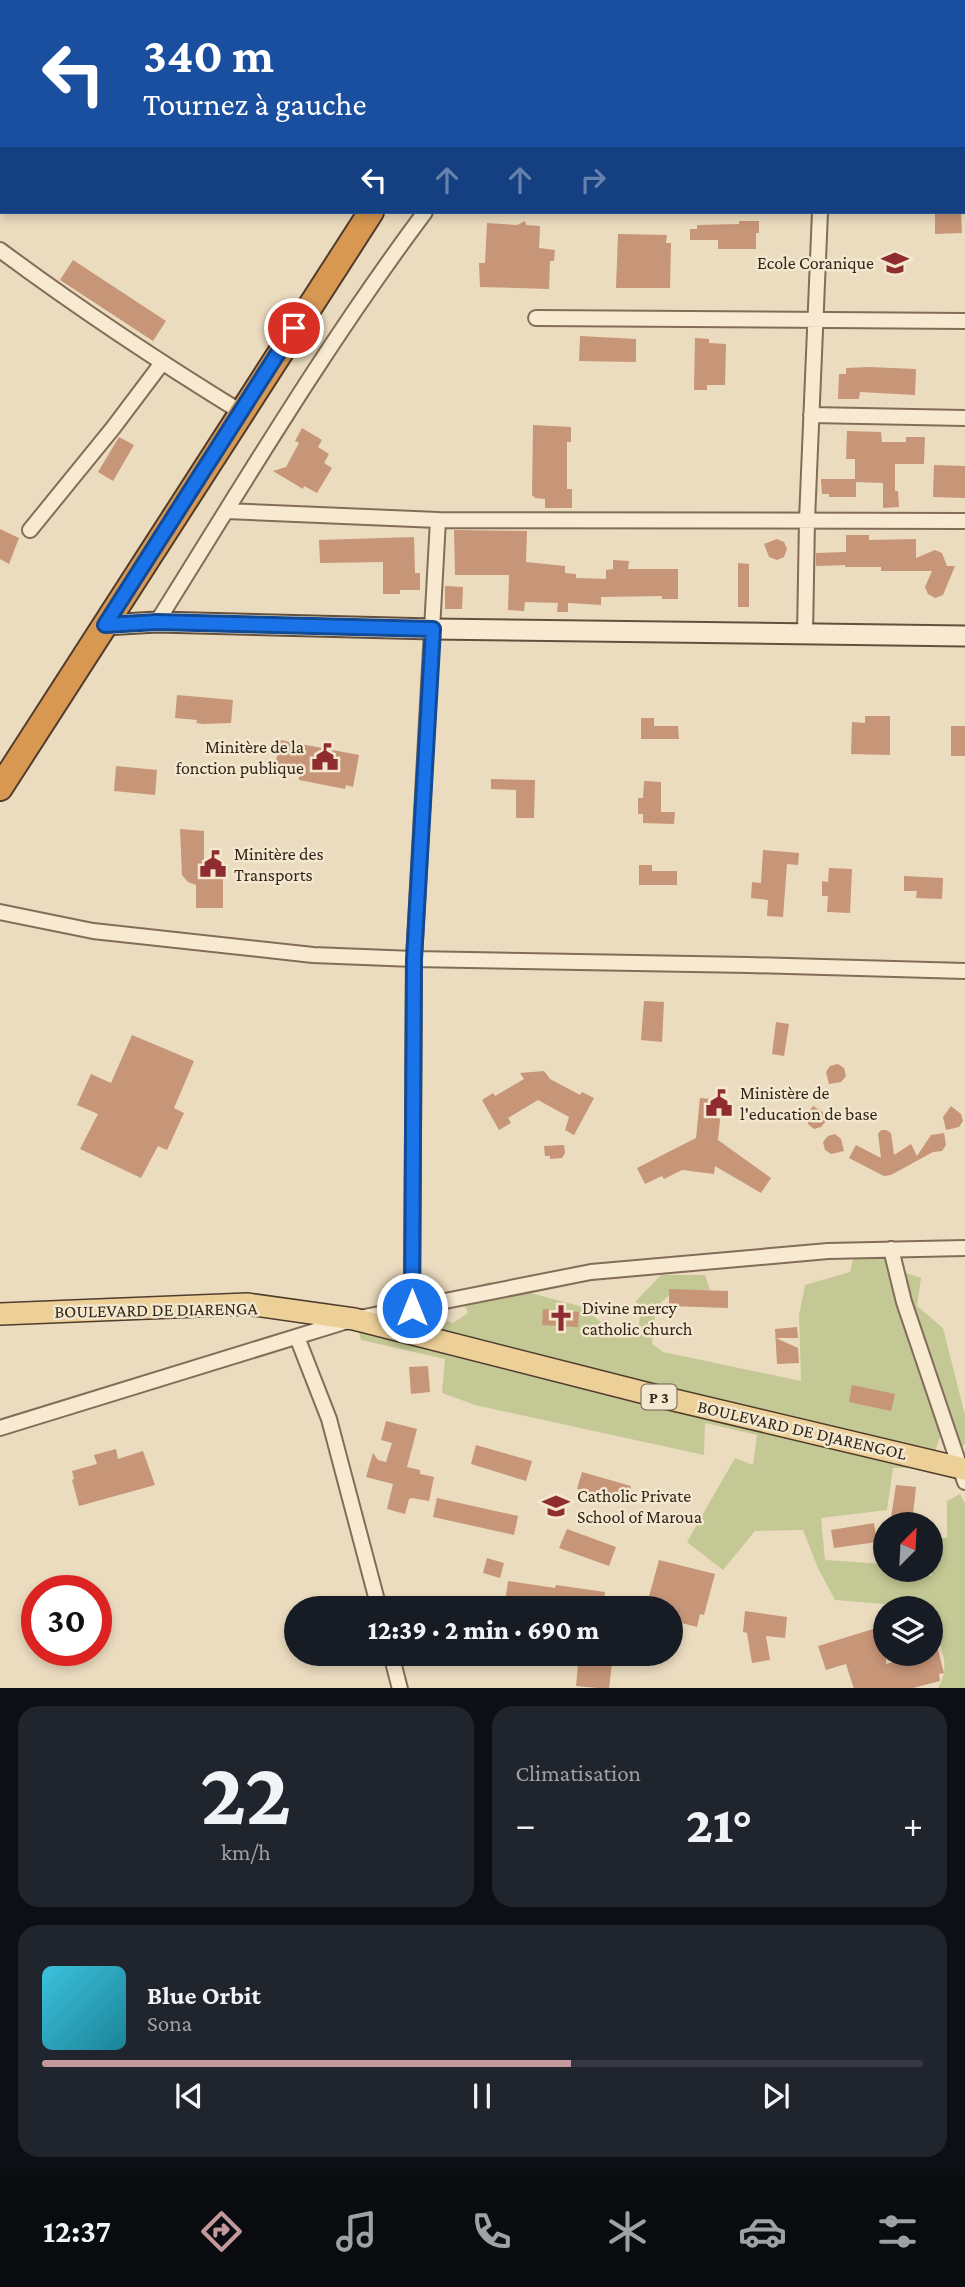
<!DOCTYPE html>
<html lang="fr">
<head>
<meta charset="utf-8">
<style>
	:root { --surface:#171b24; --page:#20242c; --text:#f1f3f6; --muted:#9ea1a6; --line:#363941; --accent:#c4999d }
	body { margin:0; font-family:"Crimson Pro",serif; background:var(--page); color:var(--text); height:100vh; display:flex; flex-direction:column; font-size:26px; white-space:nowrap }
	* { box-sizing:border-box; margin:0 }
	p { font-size:23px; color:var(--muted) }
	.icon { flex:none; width:38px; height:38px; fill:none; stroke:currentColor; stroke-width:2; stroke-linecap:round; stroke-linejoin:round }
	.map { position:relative; height:1688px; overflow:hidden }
	.sheet { display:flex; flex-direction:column; gap:18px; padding:18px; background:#0d0f14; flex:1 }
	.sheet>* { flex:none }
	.hud { position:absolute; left:0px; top:0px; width:966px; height:214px; box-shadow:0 4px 10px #0003; background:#1a4fa0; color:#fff; overflow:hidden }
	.needle { width:46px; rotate:24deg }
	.fabs { position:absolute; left:873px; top:1512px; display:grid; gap:14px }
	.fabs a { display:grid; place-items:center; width:70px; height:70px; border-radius:50%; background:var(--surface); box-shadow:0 4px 10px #0003; font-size:35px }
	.speed { position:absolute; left:21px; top:1575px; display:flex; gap:14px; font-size:35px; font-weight:700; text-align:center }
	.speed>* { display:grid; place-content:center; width:91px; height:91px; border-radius:50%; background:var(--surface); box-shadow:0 4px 10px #0003; line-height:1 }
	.speed .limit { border:10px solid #d22; background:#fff; color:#111 }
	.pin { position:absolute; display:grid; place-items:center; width:60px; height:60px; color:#fff; margin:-30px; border:4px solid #fff; border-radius:50%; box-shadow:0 2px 7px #0007 }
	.me { position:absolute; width:77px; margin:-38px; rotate:0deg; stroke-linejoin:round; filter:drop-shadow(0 0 5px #0008) }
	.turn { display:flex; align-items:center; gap:24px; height:147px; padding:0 28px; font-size:32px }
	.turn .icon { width:91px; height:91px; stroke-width:2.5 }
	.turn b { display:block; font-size:49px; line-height:60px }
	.lanes { display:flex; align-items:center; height:66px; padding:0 28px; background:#0003; justify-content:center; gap:35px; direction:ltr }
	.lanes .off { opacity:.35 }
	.big { font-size:52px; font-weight:800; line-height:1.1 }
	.sheet .tile { flex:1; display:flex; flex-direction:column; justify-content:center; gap:10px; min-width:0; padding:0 24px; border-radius:21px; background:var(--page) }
	.sheet .dial { align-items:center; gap:0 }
	.dial b { font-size:91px; line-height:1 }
	.song { display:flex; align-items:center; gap:21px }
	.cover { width:84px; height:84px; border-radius:10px; background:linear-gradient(135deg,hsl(190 70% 55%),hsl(190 70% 35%)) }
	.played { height:7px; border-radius:4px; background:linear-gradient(90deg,var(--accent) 60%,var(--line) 60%) }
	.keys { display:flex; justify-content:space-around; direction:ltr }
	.heat { display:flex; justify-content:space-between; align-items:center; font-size:38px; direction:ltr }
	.sheet .tiles { flex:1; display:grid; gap:18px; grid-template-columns:1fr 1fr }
	.tile:last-child { grid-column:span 2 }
	.trip { position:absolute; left:284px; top:1596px; width:399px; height:70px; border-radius:35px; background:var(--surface); box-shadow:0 4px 10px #0003; font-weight:800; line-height:70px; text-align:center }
	.dock { display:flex; height:112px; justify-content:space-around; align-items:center; background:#090b0e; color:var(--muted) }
	.dock .icon { width:49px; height:49px }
	.dock .on { color:var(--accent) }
	.dock b { font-size:32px; color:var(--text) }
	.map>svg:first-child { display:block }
	.green { fill:#c4c894 }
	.building { fill:#c79577 }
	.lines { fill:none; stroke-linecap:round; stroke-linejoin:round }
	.street-casing { stroke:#836d58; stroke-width:18 }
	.secondary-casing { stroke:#644f3c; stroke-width:23 }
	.primary-casing { stroke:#503c2d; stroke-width:24 }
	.highway-casing { stroke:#503c2d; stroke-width:28 }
	.street { stroke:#f7ead1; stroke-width:14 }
	.secondary { stroke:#f7ead1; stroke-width:19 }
	.primary { stroke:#edd098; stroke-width:21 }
	.highway { stroke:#d89852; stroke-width:24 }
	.route-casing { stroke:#114b97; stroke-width:18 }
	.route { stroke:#1a73e8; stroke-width:12 }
	.labels { text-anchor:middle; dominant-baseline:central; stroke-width:5; stroke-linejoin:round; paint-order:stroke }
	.shield { fill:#f3e7ce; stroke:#6d6051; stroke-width:2 }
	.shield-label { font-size:16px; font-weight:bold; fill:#33261c }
	.poi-label { font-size:18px; fill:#33261c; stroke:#f3e7ce; text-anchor:start }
	.street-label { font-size:18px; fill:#33261c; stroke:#f3e7ce }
</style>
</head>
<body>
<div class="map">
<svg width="965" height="1689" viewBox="0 0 965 1689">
	<rect width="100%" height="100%" fill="#ebdcbf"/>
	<!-- green -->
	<path class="green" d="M854,1255H886L895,1269L921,1278L917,1306L943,1328L965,1415V1443L962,1448L951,1453L940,1437L929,1468H893L887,1510L821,1518L825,1560L885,1564L886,1570H908L932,1576L931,1538H947V1501L960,1494L965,1503V1688H938C956,1657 931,1639 931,1608L835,1600L818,1568L803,1530L755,1531L723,1570L687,1542L735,1458L753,1465L757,1435L705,1423L704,1455L475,1405L442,1393L445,1359L361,1340L353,1311L390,1303L412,1313L453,1323L468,1313L459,1292L489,1282L583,1307L619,1338L637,1336L640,1317L636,1301L661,1275H705L710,1290H675L656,1307L652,1344L663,1352L801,1381L799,1315L805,1285L850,1272Z"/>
	<!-- building -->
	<path class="building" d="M935,212H961L962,233L935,234Z
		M525,221L526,225L540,226L539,248L555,250L554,261H550L549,289L480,287L479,263H485L487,223L517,225Z
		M739,221H759V233H756V249H718V240H690V229H697V225L739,224Z
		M618,234L667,235L666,243H671L670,288H616Z
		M73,260L166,321L153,341L60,280Z
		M580,336L636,339V362L579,361Z
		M695,338L709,339V343L726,344L725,385H707V390H694Z
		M869,367L916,369L915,395L860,392L859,399H838L839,374H846V368Z
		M533,425L571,427V442H567V489H572V508H545V499L535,498L532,495Z
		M302,428L322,440L318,447L329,454L324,463L332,468L317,493L304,486L303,489L273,471L286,467L299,443L295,441Z
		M847,431L881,432L882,442H906V437H925L924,464H895V491H898L899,507L883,508V483L856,482V497H829V494H822L821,479H855V459H846Z
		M119,437L134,445L113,481L98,472Z
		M934,465L965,466V498L933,497Z
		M0,529L19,538L9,564L0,559Z
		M454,530L527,531L526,562L565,566V573L576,574V578L606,579V570L613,569V560L629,561L628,569H678V599H662V596L601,597V605L568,603V612H557L558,603L525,602L524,611L508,610L509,575H455Z
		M846,535H869V540L916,539V558L935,550L942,553L947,566H955L943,595L935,598L928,594L925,587L932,571H881V567H845V565L816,566V553L846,552Z
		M414,537L415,573H420V590H400V594H383V562L320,563L319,540Z
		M777,539L784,542L787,549L784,557L777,560L769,557L764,544Z
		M738,563L749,564V607H738Z
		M445,586L463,587L462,609H445Z
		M177,695L233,700L231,723L203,724L196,723L197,720L175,718Z
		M865,716H890V755L851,754L852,722L865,723Z
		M641,718H654V726H678L679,739H641Z
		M951,726H965V756H951Z
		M280,740L359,755L353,787L346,785L345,789L299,780V776L274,772Z
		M116,766L157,770L155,795L114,791Z
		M491,779L535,780L534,818H516V790L491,789Z
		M644,781L661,782V812H675L674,824L643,823V814H638V798H643Z
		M180,829L204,831V866L216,862L219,867V877H223V908H196V885L188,882L182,875Z
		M763,850L799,853L798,865L787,864L783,917L767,916L768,900L751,898L752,882L761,883Z
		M639,865H652V871H677V885H639Z
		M829,868L852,869L850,913L827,912L828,896H822V881L828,882Z
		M904,876L943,878L942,899L916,898L917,891H904Z
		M644,1001L664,1002L662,1042L641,1040Z
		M776,1022L789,1024L784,1056L772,1054Z
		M132,1035L194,1061L174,1108L184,1113L167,1150L158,1146L141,1178L80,1149L98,1114L77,1105L91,1074L111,1083Z
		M838,1064L844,1068L846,1076L841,1082L829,1084L826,1072L830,1066Z
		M544,1071L550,1079L580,1095L582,1092L594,1098L574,1135L565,1130L569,1117L538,1100L508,1118L511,1123L499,1130L482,1100L493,1093L495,1096L524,1079L520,1073Z
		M700,1098L722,1100L718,1140L771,1178L761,1193L715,1166L714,1174L682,1170L664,1179L662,1176L645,1184L637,1168L696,1138Z
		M813,1106L824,1113L826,1121L821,1127L814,1129L808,1124L806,1117Z
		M951,1106L961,1114L963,1121L959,1127L946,1130L943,1117Z
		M881,1130H886L891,1133L894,1155L911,1144L917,1156L931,1135L944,1133L946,1145L942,1151L933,1152L891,1175L884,1176L849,1158L856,1145L881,1158L878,1134Z
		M835,1134L841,1139L844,1151L831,1154L825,1150L823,1142L828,1136Z
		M564,1145L565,1153L562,1158L550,1159V1156H545L544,1146Z
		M669,1289L728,1291V1308L669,1306Z
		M543,1309L579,1312L578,1327L542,1325Z
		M797,1327L798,1338H776L798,1348L799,1363L777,1364L775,1329Z
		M428,1366L430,1392L411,1394L409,1367Z
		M852,1385L895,1394L891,1411L849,1402Z
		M386,1421L417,1429L407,1467L420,1470V1474L434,1477L429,1501L412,1498L409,1499L405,1514L387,1509L393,1484L366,1477L373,1453L378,1460L386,1462L392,1443L381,1440Z
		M476,1445L532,1461L526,1481L471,1464Z
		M116,1449L118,1459L143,1451L155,1485L79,1506L72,1480L74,1479L72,1471L97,1464L94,1455Z
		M582,1472L631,1486L626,1503L577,1489Z
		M896,1485L916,1487L912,1524H890Z
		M437,1498L518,1516L514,1535L433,1517Z
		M874,1523L877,1542L834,1548L831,1530Z
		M567,1529L616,1547L609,1566L559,1548Z
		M487,1558L504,1563L500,1578L483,1573Z
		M659,1560L715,1574L704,1615L700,1614L697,1627L670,1620V1608H656L657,1603L648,1600Z
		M508,1581L555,1588L556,1585L605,1592L603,1608H546L505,1602Z
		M745,1611L787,1617L785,1638L766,1636L770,1660L752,1663L747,1633L743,1632Z
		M886,1625V1664L938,1650L944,1673L939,1674L940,1681L909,1689H854L846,1664L826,1670L818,1646Z
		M579,1654H613L609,1689L576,1686Z"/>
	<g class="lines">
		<defs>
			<path id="street" d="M478,0L479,2
				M579,2L580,0
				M812,2V0
				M964,82H965
				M964,195H965
				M0,250C78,308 158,361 241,412
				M536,318L965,321
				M811,415L965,418
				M226,511L438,520L965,521
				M30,530L113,428L162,363
				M157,622C244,483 327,343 425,212
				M805,635L807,520L820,212
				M0,912L93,931L313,955L414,959L749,965L965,971
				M891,1249L904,1302L965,1482
				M412,1308L414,959L438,520
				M297,1337L329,1419L379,1608
				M0,1428L354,1319L591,1272L828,1251L965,1248
				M391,1654L400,1689"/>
			<path id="secondary" d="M105,625L157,622L433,629L965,636"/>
			<path id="primary" d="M0,1314L247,1304L354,1319L653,1395L965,1469"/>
			<path id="highway" d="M516,2L518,0
				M0,788L371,212"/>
		</defs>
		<!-- street casing -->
		<use href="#street" class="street-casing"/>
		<!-- secondary casing -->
		<use href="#secondary" class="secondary-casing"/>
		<!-- primary casing -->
		<use href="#primary" class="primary-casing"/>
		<!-- highway casing -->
		<use href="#highway" class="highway-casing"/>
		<!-- street -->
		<use href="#street" class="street"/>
		<!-- secondary -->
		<use href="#secondary" class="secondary"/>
		<!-- primary -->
		<use href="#primary" class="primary"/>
		<!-- highway -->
		<use href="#highway" class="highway"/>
	</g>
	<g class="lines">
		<defs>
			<path id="route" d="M294,328L105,625L157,622L433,629L414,959L412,1308"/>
		</defs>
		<!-- route casing -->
		<use href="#route" class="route-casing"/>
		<!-- route -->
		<use href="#route" class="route"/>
	</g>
	<!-- icons -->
	<defs>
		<symbol id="school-bare" viewBox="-9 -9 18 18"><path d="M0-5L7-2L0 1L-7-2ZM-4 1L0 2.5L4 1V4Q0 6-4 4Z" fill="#8e2c30" stroke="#f3e7ce" stroke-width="2.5" paint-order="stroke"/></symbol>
		<symbol id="civic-bare" viewBox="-9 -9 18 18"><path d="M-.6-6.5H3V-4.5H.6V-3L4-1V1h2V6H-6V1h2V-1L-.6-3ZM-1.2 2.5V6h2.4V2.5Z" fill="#8e2c30" stroke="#f3e7ce" stroke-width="2.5" paint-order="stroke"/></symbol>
		<symbol id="church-bare" viewBox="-9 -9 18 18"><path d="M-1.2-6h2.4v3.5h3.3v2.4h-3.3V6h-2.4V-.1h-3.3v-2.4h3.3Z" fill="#8e2c30" stroke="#f3e7ce" stroke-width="2.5" paint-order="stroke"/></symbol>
	</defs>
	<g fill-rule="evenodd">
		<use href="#school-bare" x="876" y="244" width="38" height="38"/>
		<use href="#civic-bare" x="306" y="738" width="38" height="38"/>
		<use href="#civic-bare" x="194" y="845" width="38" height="38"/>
		<use href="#civic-bare" x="700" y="1084" width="38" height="38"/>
		<use href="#church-bare" x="542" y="1299" width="38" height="38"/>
		<use href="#school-bare" x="537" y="1487" width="38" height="38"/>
	</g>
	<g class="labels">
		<!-- shield labels -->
		<rect class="shield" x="641.5" y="1384.5" width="35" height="25" rx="5"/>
		<g class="shield-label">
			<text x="659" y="1397">P 3</text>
		</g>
		<!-- poi labels -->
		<g class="poi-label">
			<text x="874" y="263" text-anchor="end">Ecole Coranique</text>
			<text x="304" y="747" text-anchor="end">Minitère de la<tspan x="304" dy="21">fonction publique</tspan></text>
			<text x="234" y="854">Minitère des<tspan x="234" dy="21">Transports</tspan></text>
			<text x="740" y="1093">Ministère de<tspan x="740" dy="21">l'education de base</tspan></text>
			<text x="582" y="1308">Divine mercy<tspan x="582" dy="21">catholic church</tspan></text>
			<text x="577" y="1496">Catholic Private<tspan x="577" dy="21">School of Maroua</tspan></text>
		</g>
		<!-- street labels -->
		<g class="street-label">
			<text transform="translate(156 1310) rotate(-1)">BOULEVARD DE DIARENGA</text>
			<text transform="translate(802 1430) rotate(13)">BOULEVARD DE DJARENGOL</text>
		</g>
	</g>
</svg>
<div class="fabs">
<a><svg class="needle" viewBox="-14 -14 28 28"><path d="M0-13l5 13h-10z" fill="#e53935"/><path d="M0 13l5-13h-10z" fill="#9ea1a6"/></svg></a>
<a><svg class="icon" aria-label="layers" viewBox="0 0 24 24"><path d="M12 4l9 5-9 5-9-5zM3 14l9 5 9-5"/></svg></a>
</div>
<div class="speed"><div class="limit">30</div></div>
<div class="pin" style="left:294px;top:328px;background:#d93025"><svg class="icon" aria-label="arrive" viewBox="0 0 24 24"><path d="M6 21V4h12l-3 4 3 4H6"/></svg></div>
<svg class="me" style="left:412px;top:1308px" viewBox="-20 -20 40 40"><circle r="17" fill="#1a73e8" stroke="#fff" stroke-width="3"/><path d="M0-11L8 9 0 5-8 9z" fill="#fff"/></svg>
<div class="trip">12:39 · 2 min · 690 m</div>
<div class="hud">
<div class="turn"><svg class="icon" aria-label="left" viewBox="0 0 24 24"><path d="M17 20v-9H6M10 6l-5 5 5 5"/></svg><div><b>340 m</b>Tournez à gauche</div></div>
<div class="lanes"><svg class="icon" aria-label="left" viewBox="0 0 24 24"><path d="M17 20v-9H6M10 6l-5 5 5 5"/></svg><svg class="icon off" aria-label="ahead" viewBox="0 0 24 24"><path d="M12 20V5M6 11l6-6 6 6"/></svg><svg class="icon off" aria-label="ahead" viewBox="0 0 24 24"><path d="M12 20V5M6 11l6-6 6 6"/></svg><svg class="icon off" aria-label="right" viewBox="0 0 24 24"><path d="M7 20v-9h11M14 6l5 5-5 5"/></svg></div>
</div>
</div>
<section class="sheet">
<div class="tiles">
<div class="tile dial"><b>22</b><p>km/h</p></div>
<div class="tile"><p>Climatisation</p>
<div class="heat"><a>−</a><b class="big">21°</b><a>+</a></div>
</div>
<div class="tile">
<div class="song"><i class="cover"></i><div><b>Blue Orbit</b><p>Sona</p></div></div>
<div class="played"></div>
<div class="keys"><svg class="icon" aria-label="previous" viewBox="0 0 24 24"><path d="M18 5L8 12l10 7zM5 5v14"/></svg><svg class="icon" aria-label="pause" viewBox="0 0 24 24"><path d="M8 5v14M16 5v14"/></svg><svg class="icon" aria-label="next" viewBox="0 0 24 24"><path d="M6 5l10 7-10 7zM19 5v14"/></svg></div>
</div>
</div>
</section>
<nav class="dock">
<b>12:37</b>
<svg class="icon on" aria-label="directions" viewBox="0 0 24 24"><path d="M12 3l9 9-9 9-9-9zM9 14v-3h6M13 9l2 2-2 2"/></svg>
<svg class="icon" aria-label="music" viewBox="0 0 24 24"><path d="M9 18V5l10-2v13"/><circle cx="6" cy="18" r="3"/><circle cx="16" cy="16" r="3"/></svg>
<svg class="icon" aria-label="phone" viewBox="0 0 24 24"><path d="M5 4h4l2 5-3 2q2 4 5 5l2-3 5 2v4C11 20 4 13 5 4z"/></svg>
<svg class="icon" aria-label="climate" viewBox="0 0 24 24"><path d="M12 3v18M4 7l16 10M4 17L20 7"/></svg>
<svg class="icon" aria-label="car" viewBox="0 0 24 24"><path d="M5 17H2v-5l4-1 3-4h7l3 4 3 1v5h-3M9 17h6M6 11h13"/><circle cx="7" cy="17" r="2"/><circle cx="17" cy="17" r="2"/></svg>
<svg class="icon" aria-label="filters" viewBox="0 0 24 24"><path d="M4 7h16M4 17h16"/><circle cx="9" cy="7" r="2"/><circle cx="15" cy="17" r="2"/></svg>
</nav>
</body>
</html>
